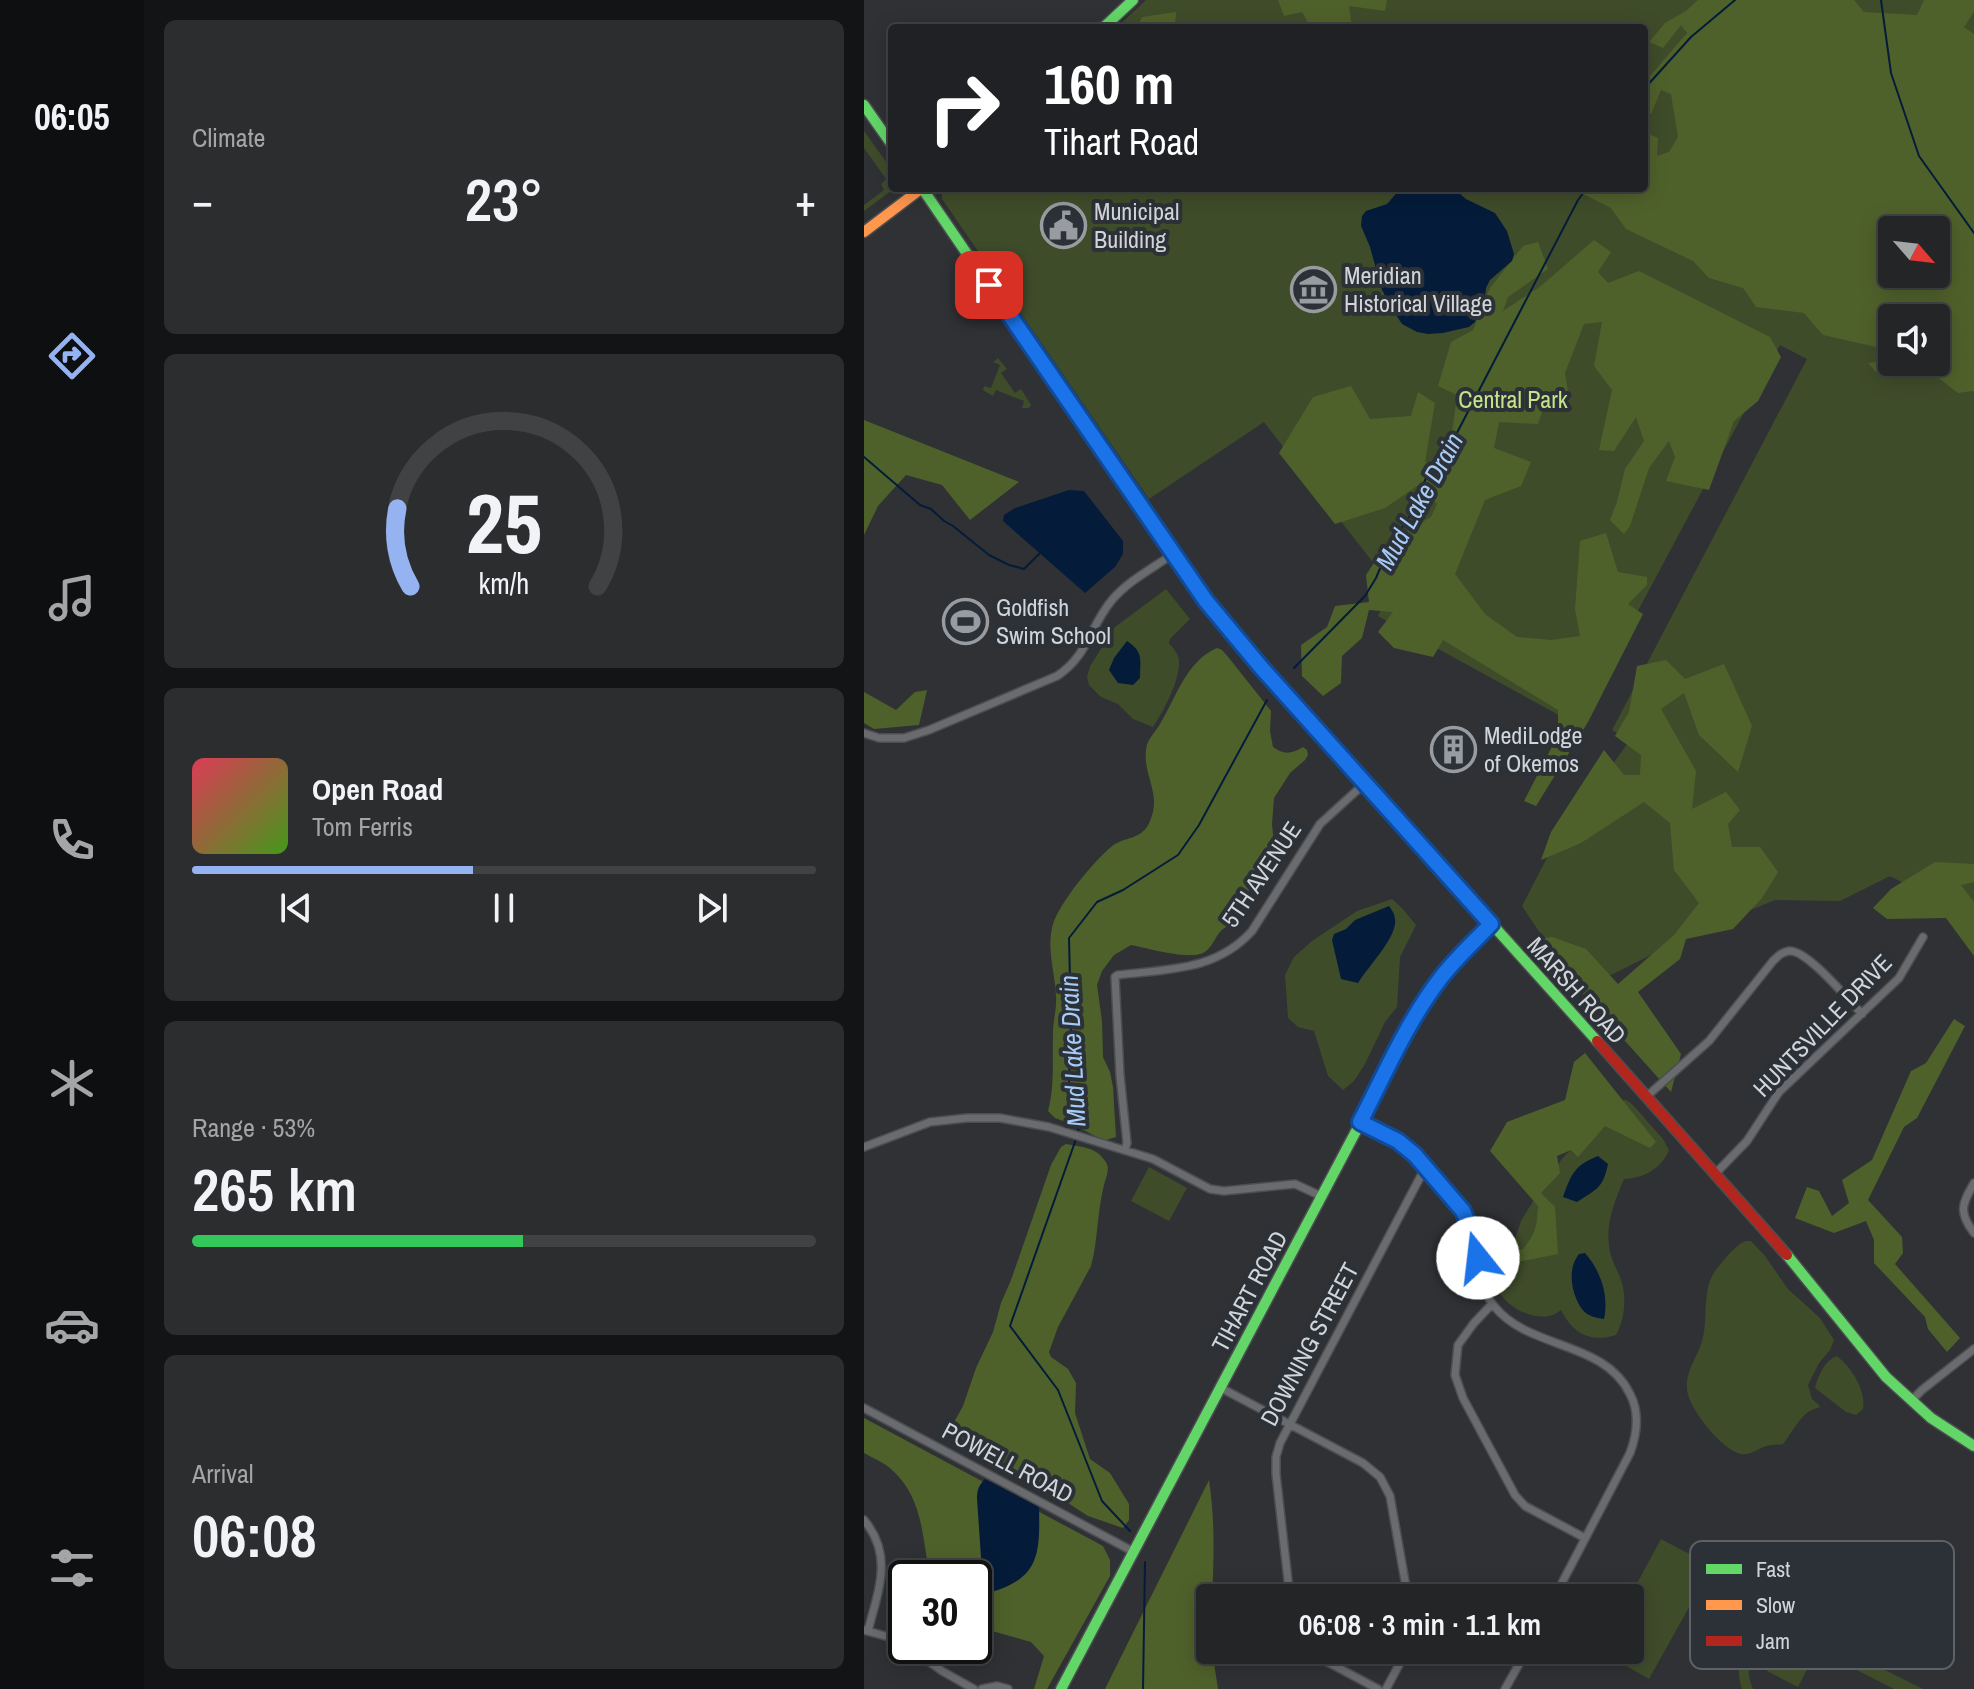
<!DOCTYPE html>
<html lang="en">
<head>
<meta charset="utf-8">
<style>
	:root { --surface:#232527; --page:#2b2d2f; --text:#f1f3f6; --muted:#a3a5a7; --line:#404244; --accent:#95b2f1 }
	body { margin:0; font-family:"Archivo Narrow",sans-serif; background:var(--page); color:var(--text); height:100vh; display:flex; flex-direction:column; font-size:30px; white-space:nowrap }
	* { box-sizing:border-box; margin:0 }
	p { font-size:26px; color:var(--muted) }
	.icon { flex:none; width:44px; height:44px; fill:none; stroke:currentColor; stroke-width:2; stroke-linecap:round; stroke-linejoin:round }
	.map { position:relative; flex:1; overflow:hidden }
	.side { display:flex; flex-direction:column; gap:20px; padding:20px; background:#131415; width:720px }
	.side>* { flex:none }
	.top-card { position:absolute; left:24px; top:24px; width:760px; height:168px; border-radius:8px; box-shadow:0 4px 20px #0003,0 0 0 2px var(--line); background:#202124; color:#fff; overflow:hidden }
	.needle { width:52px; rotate:118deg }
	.controls { position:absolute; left:1014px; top:216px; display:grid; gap:16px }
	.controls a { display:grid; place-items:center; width:72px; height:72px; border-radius:8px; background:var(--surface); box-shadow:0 4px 20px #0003,0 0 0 2px var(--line); font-size:40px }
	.speed { position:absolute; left:24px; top:1560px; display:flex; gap:16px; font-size:40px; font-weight:700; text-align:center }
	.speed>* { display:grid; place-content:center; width:104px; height:104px; border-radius:50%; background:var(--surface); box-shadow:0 4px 20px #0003,0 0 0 2px var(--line); line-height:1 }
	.speed .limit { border:4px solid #111; border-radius:12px; background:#fff; color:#111 }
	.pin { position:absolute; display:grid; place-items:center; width:68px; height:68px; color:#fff; margin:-34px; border-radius:16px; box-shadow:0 4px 12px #0006 }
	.me { position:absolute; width:88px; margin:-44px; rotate:344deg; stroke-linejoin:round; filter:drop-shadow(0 0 6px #0008) }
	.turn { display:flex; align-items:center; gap:28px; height:168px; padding:0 24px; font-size:36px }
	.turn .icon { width:104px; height:104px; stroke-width:2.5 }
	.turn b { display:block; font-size:56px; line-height:68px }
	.big { font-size:60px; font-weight:600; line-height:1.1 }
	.side .card { flex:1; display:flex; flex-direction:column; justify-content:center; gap:12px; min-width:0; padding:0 28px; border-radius:12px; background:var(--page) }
	.side .dial { align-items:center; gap:0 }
	.dial svg { height:208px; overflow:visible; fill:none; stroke:var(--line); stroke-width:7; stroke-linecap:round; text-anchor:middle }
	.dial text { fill:var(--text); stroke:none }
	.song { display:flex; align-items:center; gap:24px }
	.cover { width:96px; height:96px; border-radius:12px; background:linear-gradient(135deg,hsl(350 70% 55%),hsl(100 70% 35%)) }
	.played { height:8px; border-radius:4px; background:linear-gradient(90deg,var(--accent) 45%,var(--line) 45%) }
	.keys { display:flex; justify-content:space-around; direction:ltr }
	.heat { display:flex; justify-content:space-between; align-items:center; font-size:44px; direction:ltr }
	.charge { height:12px; border-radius:6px; background:linear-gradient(90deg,#34c759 53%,var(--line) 0) }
	.trip { position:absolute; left:332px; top:1584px; width:448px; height:80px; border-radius:8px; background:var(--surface); box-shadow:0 4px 20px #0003,0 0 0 2px var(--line); font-weight:600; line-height:80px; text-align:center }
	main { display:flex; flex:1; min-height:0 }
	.tab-bar { display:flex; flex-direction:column; width:144px; justify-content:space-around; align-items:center; background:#0e0f10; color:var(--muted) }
	.tab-bar .icon { width:56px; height:56px }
	.tab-bar .selected { color:var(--accent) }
	.tab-bar b { font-size:36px; color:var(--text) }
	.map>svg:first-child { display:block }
	.green { fill:#3f4c2a; fill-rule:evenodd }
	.forest { fill:#4f612b; fill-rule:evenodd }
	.water { fill:#041c3a }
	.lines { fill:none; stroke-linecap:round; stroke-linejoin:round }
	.stream { stroke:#041c3a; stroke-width:2 }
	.street-casing { stroke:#4c4e51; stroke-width:10 }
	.fast-casing { stroke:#4c4e51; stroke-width:13 }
	.slow-casing { stroke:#4c4e51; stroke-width:13 }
	.jam-casing { stroke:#4c4e51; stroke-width:13 }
	.street { stroke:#696b6e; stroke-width:7 }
	.fast { stroke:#63d668; stroke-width:10 }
	.slow { stroke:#ff974d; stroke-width:10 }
	.jam { stroke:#b3261e; stroke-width:10 }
	.route-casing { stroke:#114b97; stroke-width:20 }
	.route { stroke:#1a73e8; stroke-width:14 }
	.labels { text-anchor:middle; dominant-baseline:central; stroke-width:8; stroke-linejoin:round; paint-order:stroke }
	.poi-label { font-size:24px; fill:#d1d4d8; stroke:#2c3137; text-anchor:start }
	.park-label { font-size:24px; fill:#c3e489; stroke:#2c3137 }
	.street-label { font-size:24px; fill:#d1d4d8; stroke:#2c3137 }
	.water-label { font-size:26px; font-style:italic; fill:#a6cbf7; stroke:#2c3137 }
	.key { fill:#2c3137; stroke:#5e6267; stroke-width:2 }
	.key-label { font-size:22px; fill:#d1d4d8 }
</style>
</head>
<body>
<main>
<nav class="tab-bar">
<b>06:05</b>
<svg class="icon selected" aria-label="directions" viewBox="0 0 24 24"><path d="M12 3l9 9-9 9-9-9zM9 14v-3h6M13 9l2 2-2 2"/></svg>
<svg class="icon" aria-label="music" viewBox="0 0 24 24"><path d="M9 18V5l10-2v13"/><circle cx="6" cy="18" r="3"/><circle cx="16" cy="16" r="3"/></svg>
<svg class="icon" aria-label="phone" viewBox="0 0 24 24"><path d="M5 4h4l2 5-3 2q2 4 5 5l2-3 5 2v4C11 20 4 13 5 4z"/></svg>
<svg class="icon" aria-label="climate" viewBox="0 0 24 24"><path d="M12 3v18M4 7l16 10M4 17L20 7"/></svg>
<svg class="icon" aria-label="car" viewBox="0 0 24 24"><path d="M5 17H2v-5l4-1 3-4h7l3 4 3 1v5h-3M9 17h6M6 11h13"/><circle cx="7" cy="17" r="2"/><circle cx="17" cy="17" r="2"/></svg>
<svg class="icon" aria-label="filters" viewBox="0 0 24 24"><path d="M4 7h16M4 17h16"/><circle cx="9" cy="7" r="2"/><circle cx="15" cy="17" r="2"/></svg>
</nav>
<section class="side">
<div class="card"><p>Climate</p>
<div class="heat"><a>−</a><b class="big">23°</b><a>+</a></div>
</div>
<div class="card dial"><svg viewBox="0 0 100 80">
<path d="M14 69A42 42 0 1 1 86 69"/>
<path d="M14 69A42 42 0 0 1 9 39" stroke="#95b2f1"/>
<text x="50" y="56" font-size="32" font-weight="700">25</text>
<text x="50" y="72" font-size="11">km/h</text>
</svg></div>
<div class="card">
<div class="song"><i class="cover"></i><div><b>Open Road</b><p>Tom Ferris</p></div></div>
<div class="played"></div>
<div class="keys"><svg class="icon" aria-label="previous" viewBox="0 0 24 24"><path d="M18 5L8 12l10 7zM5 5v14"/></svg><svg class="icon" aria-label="pause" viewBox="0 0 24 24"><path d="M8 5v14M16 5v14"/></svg><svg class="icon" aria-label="next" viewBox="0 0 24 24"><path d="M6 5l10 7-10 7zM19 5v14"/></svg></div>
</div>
<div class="card"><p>Range · 53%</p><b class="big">265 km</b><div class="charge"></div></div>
<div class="card"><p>Arrival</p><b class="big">06:08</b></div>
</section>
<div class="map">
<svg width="1110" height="1689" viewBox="0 0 1110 1689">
	<rect width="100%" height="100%" fill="#2f3134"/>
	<!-- green -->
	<path class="green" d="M282,0H1110V920L1026,876L976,901L911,900L835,931L739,979L693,959L658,906L686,852L766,740L748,730L943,359L916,345L713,725L514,616L528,587L400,422L285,499L78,199V188H780V28H252ZM1028,230H1072V274H1028ZM1028,318H1072V362H1028Z
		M0,131L28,170V188H31L0,211V205L20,190L17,184L22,179L0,148Z
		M134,358L143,369L137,373L151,393L157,389L167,405L165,408H158L160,401L132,390L129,396L119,390L120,386L127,388L136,365L129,362Z
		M302,589L326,619L306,639L305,643C309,648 314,653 315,660C316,681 300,710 289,727L269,719L254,704L237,697L225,685L223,677L226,666L251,627Z
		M528,899L538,908L552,925L536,957L533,1007L521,1022L501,1064L490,1081L479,1090L464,1076L450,1031L434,1027L424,1018L421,975L430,957L448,941L493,911Z
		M752,1100H762L768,1104L799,1139L805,1150C797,1169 780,1178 760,1179C751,1201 742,1221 745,1245C746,1260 756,1273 759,1287C762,1303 760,1321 752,1335C726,1343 709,1334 697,1310C679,1326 644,1310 634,1290C632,1285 631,1277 629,1271L643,1256L649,1245L657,1221L676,1190L685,1182L697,1160Z
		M285,1167L323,1188L305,1221L267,1201Z
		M882,1241H887L901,1256L924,1289L956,1318L970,1340L966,1350L955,1363L944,1385L948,1399L956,1406L954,1408C937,1411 930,1431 919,1444C915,1445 911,1445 907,1445C896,1446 888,1456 877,1454C858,1450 825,1409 823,1390C821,1370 835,1356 839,1337C844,1316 838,1290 851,1271C855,1266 859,1261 863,1256C869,1250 874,1244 882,1241Z
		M973,1356C988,1368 1002,1390 999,1409L992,1415L982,1412L951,1388C954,1376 961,1360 973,1356Z
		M797,1539L848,1566L785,1679L736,1651L766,1650L765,1598Z
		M913,1625H928L941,1630L1059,1689H1030L924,1635C894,1635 876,1661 889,1689H878C868,1660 883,1632 913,1625Z
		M919,1640L950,1656L934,1687L903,1671Z"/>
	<!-- forest -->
	<path class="forest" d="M414,0H523L521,11L485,6L488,28H447L438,12L420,16Z
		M834,0H990L1000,12L1053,15L1060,0H1110V12L1100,27L1110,34V392L1108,391L1094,393L1059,366L1012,372L1004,363L1025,360L1021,349L959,335L940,313L892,307L879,288L845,278L829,261L762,229L747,208L713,191L715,188H780V132L794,138L793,156L805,152L814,137L807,94L797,90L787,114L780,113V83L823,33L817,25L799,48L785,42L801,23L822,11ZM1028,230H1072V274H1028ZM1028,318H1072V362H1028Z
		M312,12L311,28H273L278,17Z
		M730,240L747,252L734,272L744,283L775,271L906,337L917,357L894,401L870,421L845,490L802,481L811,457L805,441L785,468L766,526L760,534L746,520L753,502L761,469L780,441L772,417L750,451L735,450L748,390L730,366L738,322L720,324L701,373L706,406L690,408L679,391L657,395L679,409L674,424L635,422L630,448L667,462L657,486L621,500L591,574L621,614L653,637L687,640L716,636L711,609L716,541L742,533L754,572L783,577V585L764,604L779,614L724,722L672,806L660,801L694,735V710L579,640L569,657L530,648L514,632L529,612L505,610L498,638L478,656L477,683L459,696L438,676L437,645L463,627L471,606L505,602L502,575L524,542L567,517L573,504L556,484L521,508L471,524L415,453L449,397L487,386L506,419L547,416L554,392L571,403L561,462L579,465L589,426L593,395L574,386L587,342L609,330L626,288L659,246L674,242L684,269L644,297L639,311L677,286Z
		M0,420L155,482L106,520L78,485L42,475L14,506L0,535Z
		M353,648L358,650L365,658L407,711L406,731L409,747C420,755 427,754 439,747L443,750L444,755L441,760L426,773L410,798L408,824L410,845L408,855L362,927C352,932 351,944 342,951C329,962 284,948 267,945L250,955L238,971L233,985L238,1021L239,1057L246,1072L249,1087L252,1137L242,1140L237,1139L210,1125L191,1118L184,1111C191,1085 188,1059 189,1033C189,1021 193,1008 192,996C191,972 182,948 189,924C196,902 230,861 247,847C260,836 278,841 286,821C298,793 279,777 282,750C283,739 291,733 296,724C312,698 322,661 353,648Z
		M802,660L821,679L860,664L888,726L874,772L835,735L820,693L797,709L832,771L828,809L862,792L876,810L864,824L868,847H896L914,872L898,898L869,929L822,939L816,959L774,992L817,1054L807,1092L670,940L688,937L722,949L754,984L810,935L835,903L810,870L806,823L780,802L717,843L677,860L687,832L740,750L760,775H776L777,755L751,736L765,712L773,666Z
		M63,690L55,725L10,729L0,723V692L32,710L51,692Z
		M1071,862L1110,864V882L1097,885L1110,902V956L1082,918L1023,919L1009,908L1027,889Z
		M1090,1019L1101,1026L1053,1118L1040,1127L1004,1200L1038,1237L1039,1253L1031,1264L1096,1338L1083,1352L1064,1329L1061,1317L1010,1263V1240L1002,1221L970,1233L931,1218L943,1187L955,1191L968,1216L985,1203L978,1180L1008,1160L1047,1071L1062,1063Z
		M721,1053L792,1142L786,1148L741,1126L714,1157L707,1150L693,1156L696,1173L677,1193L691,1207L694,1254L653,1262L644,1252L659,1249C672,1233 673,1226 674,1206L626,1151L643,1122L701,1100L710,1062Z
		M202,1144C218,1147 232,1147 241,1161C247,1168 242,1177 240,1185C233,1212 234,1240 227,1266L194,1327L185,1352L187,1357L204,1369L212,1383L211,1413L226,1459L246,1473L265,1504V1520L259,1528L224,1516L204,1503L124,1462L92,1434L89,1424L99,1406L112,1368L129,1332L137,1303L147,1280L187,1165L197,1147Z
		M0,1418L239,1546L246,1560V1576L183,1689H170L180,1656L167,1642L110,1626V1578H66C58,1538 60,1498 27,1469C19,1462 9,1458 0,1453Z
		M345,1480C351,1520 350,1558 348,1598H346V1650H348L354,1689H241Z"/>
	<!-- water -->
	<path class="water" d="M537,188H589L602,199L631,213L643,231L650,254L648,261L626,280L622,288L621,296L615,306L611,322L605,327L579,333L564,334L553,332L538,324L532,315L518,290L506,247L497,226L498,216L502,211L523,204Z
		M205,490L220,491L259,541V554L251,567L221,593L139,521L140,515L151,508Z
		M263,641C280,652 276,660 276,678L269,685L254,683L245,670L250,658Z
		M525,906C529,911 532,917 531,924C529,941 504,967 494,983L477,979L468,940L470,934L482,929L491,920Z
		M734,1156L744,1164C739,1188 733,1189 713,1202L699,1197C707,1174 711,1165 734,1156Z
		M721,1253C737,1271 745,1296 740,1319C732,1318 723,1316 718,1309C707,1294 703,1268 715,1254Z
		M121,1479L175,1507C176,1554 176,1579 124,1593L119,1586L113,1499C113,1491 114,1486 121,1479Z"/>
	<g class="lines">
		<!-- stream -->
		<path class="stream" d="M1017,0L1027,73L1055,156L1110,233
			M780,89L827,37L871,0
			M0,457L56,505L67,509L80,521L89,526L125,555L145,565L160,569L176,553
			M430,668L501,596L512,578L525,547L547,514L562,478L583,452L714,200L723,188
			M214,1133L215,1115L205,1083L207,1024L205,938L233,902L259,890L314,855L335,825L403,700
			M212,1139L146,1326L194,1390L238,1501L266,1531
			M279,1689L281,1562"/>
		<defs>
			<path id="street" d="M0,733L15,738H40L65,730L193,676C224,656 226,626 248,600C264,581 289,568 309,554
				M782,1097L845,1041L909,961C914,956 918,952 925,951C943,949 985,1001 998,1014
				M496,1122C512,1130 531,1137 544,1149C552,1155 558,1164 565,1172C583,1193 605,1213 612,1242C617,1264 615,1288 630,1306C665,1350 740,1340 766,1394C776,1413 773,1434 766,1453L690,1598
				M0,1147L66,1122L103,1118H136L185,1127L289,1159L346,1189L360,1191L431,1184L457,1196
				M261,1150L263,1143L256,1075L251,977L254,975C304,969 352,971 388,931L456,824L501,783
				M851,1174L883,1141L915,1092L1035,978L1059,937
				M1110,1183C1098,1204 1094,1212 1110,1233
				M628,1304L610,1323L594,1345L591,1375L599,1398L651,1495L661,1506L721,1538
				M357,1388L499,1463L516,1477L526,1496L544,1598
				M1047,1401L1058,1390L1110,1349
				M0,1408L270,1552
				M0,1520C30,1556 14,1591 4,1631
				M426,1598L412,1474V1457L416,1443L561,1168
				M0,1630L25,1637L46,1648L78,1671L110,1689
				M447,1650L456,1658L514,1689
				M118,1689L133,1686L144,1689
				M522,1689L543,1650
				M641,1689L663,1650"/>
			<path id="fast" d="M239,28L269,0
				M0,105L28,145
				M58,188L300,542L370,637L733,1041
				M923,1255L1022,1377L1067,1418L1110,1446
				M197,1689L546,1029"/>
			<path id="slow" d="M0,232L58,188"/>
			<path id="jam" d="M546,1029L556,1010L585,967L627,924
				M733,1041L923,1255"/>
		</defs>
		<!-- street casing -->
		<use href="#street" class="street-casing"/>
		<!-- fast casing -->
		<use href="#fast" class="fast-casing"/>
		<!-- slow casing -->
		<use href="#slow" class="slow-casing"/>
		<!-- jam casing -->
		<use href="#jam" class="jam-casing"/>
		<!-- street -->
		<use href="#street" class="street"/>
		<!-- fast -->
		<use href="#fast" class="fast"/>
		<!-- slow -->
		<use href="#slow" class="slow"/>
		<!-- jam -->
		<use href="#jam" class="jam"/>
	</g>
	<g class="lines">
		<defs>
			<path id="route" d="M125,285L342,601L396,666L627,924C610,942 591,959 576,979C543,1022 521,1074 496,1122L534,1141L551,1155L599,1211L611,1240L614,1258"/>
		</defs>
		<!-- route casing -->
		<use href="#route" class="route-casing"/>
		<!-- route -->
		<use href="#route" class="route"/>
	</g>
	<!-- icons -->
	<defs>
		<symbol id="civic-ring" viewBox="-11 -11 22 22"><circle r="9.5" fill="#2c3137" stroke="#989b9f" stroke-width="1.5"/><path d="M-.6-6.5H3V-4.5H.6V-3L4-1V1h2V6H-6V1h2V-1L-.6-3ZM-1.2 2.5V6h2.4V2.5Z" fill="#989b9f"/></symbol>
		<symbol id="museum-ring" viewBox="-11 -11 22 22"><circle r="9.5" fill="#2c3137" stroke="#989b9f" stroke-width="1.5"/><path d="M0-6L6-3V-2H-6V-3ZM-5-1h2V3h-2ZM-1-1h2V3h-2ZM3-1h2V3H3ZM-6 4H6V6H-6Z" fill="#989b9f"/></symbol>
		<symbol id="stadium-ring" viewBox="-11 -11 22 22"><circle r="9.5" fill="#2c3137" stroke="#989b9f" stroke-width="1.5"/><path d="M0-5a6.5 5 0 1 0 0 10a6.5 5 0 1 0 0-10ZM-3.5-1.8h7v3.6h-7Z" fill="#989b9f"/></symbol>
		<symbol id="building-ring" viewBox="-11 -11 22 22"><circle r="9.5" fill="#2c3137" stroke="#989b9f" stroke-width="1.5"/><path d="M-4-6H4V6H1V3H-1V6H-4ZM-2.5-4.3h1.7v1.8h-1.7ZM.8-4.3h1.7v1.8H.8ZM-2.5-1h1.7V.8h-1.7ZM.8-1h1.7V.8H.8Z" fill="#989b9f"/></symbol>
	</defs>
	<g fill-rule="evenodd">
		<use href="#civic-ring" x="174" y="200" width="51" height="51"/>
		<use href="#museum-ring" x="424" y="264" width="51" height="51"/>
		<use href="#stadium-ring" x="76" y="596" width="51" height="51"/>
		<use href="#building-ring" x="564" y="724" width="51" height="51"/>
	</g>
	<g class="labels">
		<!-- poi labels -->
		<g class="poi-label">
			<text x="230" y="211">Municipal<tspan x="230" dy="28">Building</tspan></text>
			<text x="480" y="275">Meridian<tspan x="480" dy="28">Historical Village</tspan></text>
			<text x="132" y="607">Goldfish<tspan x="132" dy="28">Swim School</tspan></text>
			<text x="620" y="735">MediLodge<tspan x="620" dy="28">of Okemos</tspan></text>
		</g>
		<!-- park labels -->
		<g class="park-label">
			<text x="649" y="399">Central Park</text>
		</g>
		<!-- street labels -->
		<g class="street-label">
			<text transform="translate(397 874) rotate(-56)">5TH AVENUE</text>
			<text transform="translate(713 990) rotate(48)">MARSH ROAD</text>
			<text transform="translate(958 1025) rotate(-46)">HUNTSVILLE DRIVE</text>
			<text transform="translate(385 1291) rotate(-62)">TIHART ROAD</text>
			<text transform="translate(445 1344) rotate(-62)">DOWNING STREET</text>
			<text transform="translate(144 1462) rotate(28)">POWELL ROAD</text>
		</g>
		<!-- water labels -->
		<g class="water-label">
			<text transform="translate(555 501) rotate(-61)">Mud Lake Drain</text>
			<text transform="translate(208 1051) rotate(-93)">Mud Lake Drain</text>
		</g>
	</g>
	<!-- legend -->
	<rect x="826" y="1541" width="264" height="128" rx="12" class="key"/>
	<rect x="842" y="1564" width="36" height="10" fill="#63d668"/>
	<rect x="842" y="1600" width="36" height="10" fill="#ff974d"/>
	<rect x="842" y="1636" width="36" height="10" fill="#b3261e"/>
	<g class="key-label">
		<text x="892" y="1577">Fast</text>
		<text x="892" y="1613">Slow</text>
		<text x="892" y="1649">Jam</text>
	</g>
</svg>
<div class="controls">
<a><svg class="needle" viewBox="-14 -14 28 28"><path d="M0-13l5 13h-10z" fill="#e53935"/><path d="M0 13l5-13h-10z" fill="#a3a5a7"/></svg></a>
<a><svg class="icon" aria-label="sound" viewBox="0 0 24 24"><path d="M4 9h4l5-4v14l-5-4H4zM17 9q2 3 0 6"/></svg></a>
</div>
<div class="speed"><div class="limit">30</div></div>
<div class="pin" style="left:125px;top:285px;background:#d93025"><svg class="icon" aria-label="arrive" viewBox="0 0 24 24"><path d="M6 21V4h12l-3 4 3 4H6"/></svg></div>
<svg class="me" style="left:614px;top:1258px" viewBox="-20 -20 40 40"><circle r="19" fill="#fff"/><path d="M0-13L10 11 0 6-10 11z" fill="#1a73e8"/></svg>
<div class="trip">06:08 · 3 min · 1.1 km</div>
<div class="top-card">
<div class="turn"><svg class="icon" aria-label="right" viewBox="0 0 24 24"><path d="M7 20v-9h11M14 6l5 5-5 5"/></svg><div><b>160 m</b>Tihart Road</div></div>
</div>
</div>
</main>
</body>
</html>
